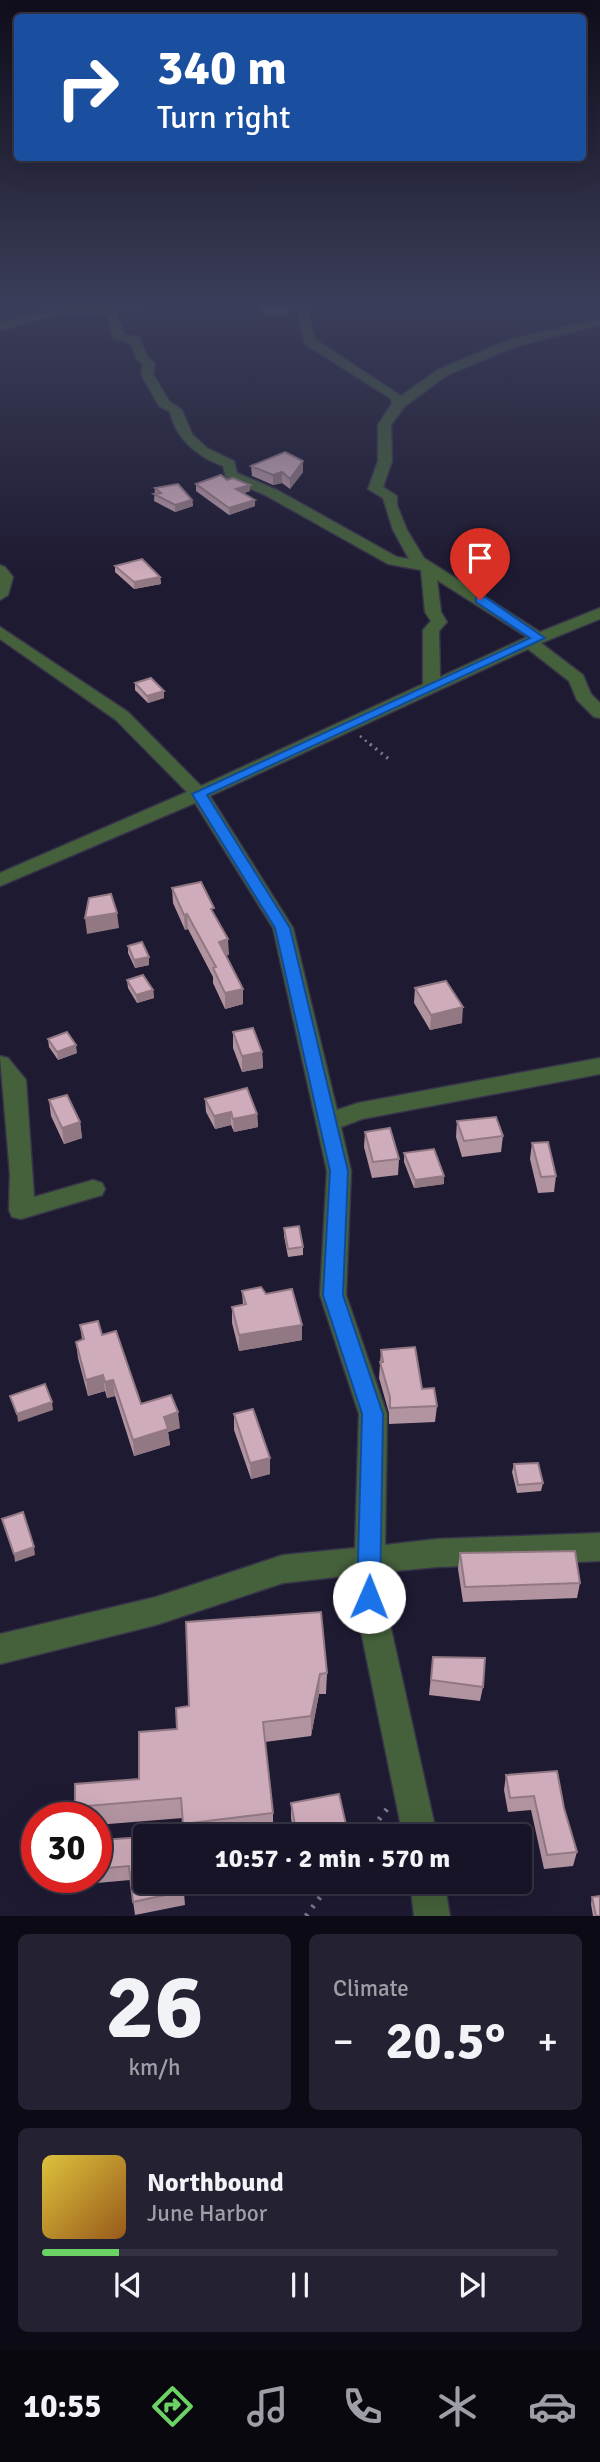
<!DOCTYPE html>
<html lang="en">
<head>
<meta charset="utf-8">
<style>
	:root { --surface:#161426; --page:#232132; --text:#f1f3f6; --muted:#9e9ea7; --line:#353343; --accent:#6ad363 }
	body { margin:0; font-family:Signika,sans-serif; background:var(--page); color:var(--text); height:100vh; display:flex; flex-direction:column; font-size:26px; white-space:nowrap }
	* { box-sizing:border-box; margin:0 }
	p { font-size:23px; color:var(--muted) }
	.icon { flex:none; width:38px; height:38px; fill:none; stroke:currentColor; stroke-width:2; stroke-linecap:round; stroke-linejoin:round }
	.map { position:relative; height:1916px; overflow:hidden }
	.side { display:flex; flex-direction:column; gap:18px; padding:18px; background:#0c0b15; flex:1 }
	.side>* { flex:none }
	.banner { position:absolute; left:14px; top:14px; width:572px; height:147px; border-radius:7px; box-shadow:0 7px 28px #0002,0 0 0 2px var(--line); background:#1a4fa0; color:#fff; overflow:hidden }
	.speed { position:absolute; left:21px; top:1802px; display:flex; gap:14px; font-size:35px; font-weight:700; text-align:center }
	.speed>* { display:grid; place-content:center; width:91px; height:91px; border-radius:50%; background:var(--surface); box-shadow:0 7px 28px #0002,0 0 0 2px var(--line); line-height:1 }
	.speed .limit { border:10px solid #d22; background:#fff; color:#111 }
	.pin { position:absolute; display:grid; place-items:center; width:60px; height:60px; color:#fff; margin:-72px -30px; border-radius:50% 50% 50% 0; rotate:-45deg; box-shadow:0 0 7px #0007 }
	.pin .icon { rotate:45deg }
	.me { position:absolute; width:77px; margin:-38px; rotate:1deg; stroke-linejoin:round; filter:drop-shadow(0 0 5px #0008) }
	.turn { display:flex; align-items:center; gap:24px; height:147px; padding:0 28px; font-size:32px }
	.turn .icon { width:91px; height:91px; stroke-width:2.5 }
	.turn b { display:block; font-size:49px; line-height:60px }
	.big { font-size:52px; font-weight:800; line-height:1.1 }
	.side .tile { flex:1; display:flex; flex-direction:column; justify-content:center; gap:10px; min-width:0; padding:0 24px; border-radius:10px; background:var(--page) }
	.side .dial { align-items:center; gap:0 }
	.dial b { font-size:91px; line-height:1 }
	.song { display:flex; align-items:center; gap:21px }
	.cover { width:84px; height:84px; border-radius:10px; background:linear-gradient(135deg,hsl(50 70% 55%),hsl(30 70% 35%)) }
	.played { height:7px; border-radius:4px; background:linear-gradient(90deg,var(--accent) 15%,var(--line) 15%) }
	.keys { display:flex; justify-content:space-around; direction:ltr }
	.heat { display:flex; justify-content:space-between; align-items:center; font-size:38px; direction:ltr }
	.side .tiles { flex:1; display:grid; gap:18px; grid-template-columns:1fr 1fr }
	.tile:last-child { grid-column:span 2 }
	.trip { position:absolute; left:133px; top:1824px; width:399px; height:70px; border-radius:7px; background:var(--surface); box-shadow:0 7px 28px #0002,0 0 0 2px var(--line); font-weight:800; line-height:70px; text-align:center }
	.menu { display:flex; height:112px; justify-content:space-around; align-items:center; background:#09080f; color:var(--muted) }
	.menu .icon { width:49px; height:49px }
	.menu .current { color:var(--accent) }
	.menu b { font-size:32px; color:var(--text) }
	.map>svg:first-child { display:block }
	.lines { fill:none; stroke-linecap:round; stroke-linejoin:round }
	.minor-casing { stroke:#37344a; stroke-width:3 }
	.path-far2 { stroke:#7d7a8e; stroke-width:2.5; stroke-dasharray:2 4.5; stroke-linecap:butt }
	.path-far1 { stroke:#7d7a8e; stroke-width:3.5; stroke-dasharray:2 5; stroke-linecap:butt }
	.path { stroke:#7d7a8e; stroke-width:5; stroke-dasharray:2.5 8; stroke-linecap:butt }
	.minor { fill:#45613b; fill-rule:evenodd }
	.wall { fill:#b294a1 }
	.shaded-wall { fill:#917883 }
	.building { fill:#cfacbb; stroke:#917883; stroke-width:2 }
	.route { fill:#1a73e8; stroke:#114b97; stroke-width:2 }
</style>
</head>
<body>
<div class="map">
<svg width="600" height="1916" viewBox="0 0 600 1916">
	<rect width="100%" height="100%" fill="#1e1a32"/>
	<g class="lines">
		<defs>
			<path id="minor" d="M63,307H146L141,310L116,311L124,335L139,337L148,357L155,364L153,374L169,401L182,410L192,434L207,448L234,461L237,473L277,490L397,557L409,559L393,530L383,498L368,489L378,461V425L392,403L390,398L305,344L297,307H308L315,339L401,396L439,369L512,339L600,319V325L520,345L447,375L404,407L391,425L392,461L383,487L397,496V505L407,530L424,558L540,632L600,608V619L541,643L583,675L591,694L600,703V718L594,717L577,700L569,681L528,649L210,796L293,928L337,1110L358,1103L600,1058V1074L362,1119L341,1127L351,1171L346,1295L387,1414L385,1545L437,1539L600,1533V1561L437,1567L385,1572L384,1597L437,1836H403L354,1597V1575L283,1583L156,1625L0,1664V1634L156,1597L283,1555L355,1548L359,1414L320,1295L327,1171L273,928L195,803L0,886V873L187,792L116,720L0,639V627L128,712L201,786L423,684V630L431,621L425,612L421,570L388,564L267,496L226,478L223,466C198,457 176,439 170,412L159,406L141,374L143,365L137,359L130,343L113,338L108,317L104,312L63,313L0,330V323ZM437,580L527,637L440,677L439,631L447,622L441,612Z
				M0,565L5,567L13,577L8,595L0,600Z
				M0,1056L8,1058L26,1080L34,1197L93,1180L102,1183L105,1189L102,1195L21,1219L12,1217L9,1210L10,1174Z
				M410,1881H444L450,1916H414Z"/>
		</defs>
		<!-- minor casing -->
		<use href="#minor" class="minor-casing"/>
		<!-- path-far2 -->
		<path class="path-far2" d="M360,736L372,746"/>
		<!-- path-far1 -->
		<path class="path-far1" d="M370,744L390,760"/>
		<!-- path -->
		<path class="path" d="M366,1836L387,1809
			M306,1916L332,1881"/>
		<!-- minor -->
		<use href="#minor" class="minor"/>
	</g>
	<!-- wall -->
	<path class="wall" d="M260,307H287L288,314L266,316Z
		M303,461V472L290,489L282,483L273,485L252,476L251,466Z
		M227,480L250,485V491L244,493L255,500V506L229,515L196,491V484Z
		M155,488L192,500L193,506L175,512L154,501Z
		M115,566L160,577L161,584L134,589L115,572Z
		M135,683L164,691V698L148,703L135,690Z
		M172,888L214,915L229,955H226L243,989V1004L225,1009L213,983V977L188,929L185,930L173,903Z
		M128,946L149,957V965L135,968L128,953Z
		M127,980L153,990L154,998L137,1003L128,988Z
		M415,988L462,1023L430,1030L414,1003Z
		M233,1032L262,1052L263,1068L242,1072L233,1048Z
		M48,1039L77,1053L58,1060L49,1047Z
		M205,1099L257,1114L258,1127L234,1132L231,1125L215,1129L206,1112Z
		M49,1100L80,1122L82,1138L64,1144L51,1116Z
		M457,1121L503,1136L501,1152L462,1157L456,1137Z
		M365,1132L399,1159L398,1175L372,1178L364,1147Z
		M532,1143L556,1176L554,1192L538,1193L530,1159Z
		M404,1153L444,1184L414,1188L404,1162Z
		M284,1228L303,1247V1255L288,1257L284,1236Z
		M242,1291L302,1340L239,1351L232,1323V1307L243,1305Z
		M80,1325L102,1335L141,1404L180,1428L168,1432L170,1445L134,1456L115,1396L107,1398L105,1391L88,1396L78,1358L76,1342L82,1340Z
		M381,1350L422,1389L437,1406L435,1422L389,1424V1413L379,1378Z
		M234,1414L270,1474L251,1479L234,1430Z
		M514,1464L543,1483L541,1491L517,1493L512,1472Z
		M460,1553L580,1583L577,1598L463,1602L458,1569Z
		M186,1622L327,1673L326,1694H319L311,1736L265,1742L273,1813V1833L249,1836H184L183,1818L96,1825V1818H77L75,1807L139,1779L177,1729L189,1706Z
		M433,1657L483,1687L480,1701L429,1695Z
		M506,1775L564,1808L577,1852L573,1866L544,1869L531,1810L508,1812L504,1790Z
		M291,1803L347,1829L346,1836H294L291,1818Z
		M144,1837L145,1881H183L185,1905L135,1915L130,1880L97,1883L96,1862Z
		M592,1897L600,1916H593L591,1904Z"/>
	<!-- shaded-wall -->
	<path class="shaded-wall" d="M288,308V314L266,316V310Z
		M303,461V472L290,489V479Z
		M282,472V483L273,485V475Z
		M250,485V491L237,495L236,489Z
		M192,500L193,506L175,512V505Z
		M255,500V506L229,515V508Z
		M160,577L161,584L134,589V582Z
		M164,691V698L148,703L147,696Z
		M117,913L119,928L87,934L85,918Z
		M187,914L188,929L185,930L184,915Z
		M228,939L229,955L220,957L219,942Z
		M149,957V965L135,968L134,960Z
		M243,989V1004L225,1009V993Z
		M153,990L154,998L137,1003L136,995Z
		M463,1007L462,1023L430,1030L431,1015Z
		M76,1045L77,1053L58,1060L57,1052Z
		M262,1052L263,1068L242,1072V1056Z
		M231,1112V1125L215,1129L214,1116Z
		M257,1114L258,1127L234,1132L233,1119Z
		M80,1122L82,1138L64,1144L62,1128Z
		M444,1176V1184L414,1188L415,1180Z
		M302,1325V1340L239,1351V1335Z
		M103,1375L105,1391L88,1396L86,1380Z
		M113,1380L115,1396L107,1398L105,1382Z
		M52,1402L53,1410L18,1422L17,1414Z
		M178,1412L180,1428L168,1432L170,1445L134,1456L133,1440L164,1417Z
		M270,1458V1474L251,1479L250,1463Z
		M34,1547L35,1555L15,1562L14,1554Z
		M320,1674L319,1694L311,1736V1716Z"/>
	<!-- building -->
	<path class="building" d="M264,307H287L288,308L266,310Z
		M285,452L303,461L290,479L282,472L273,475L251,466Z
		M221,475L227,480L233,478L250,485L236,489L255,500L229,508L196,484Z
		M178,484L192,500L175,505L154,494L161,493L155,488Z
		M142,559L160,577L134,582L115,566Z
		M151,678L164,691L147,696L135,683Z
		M201,882L214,908L211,909L228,939L219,942L243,989L225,993L213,968L216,967L187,914L184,915L172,888Z
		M111,894L117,913L85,918L89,898Z
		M142,942L149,957L134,960L128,946Z
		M143,975L153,990L136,995L127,980Z
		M446,981L463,1007L431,1015L415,988Z
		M253,1028L262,1052L242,1056L233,1032Z
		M67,1032L76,1045L57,1052L48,1039Z
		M247,1088L257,1114L233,1119L231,1112L214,1116L205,1099Z
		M67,1095L80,1122L62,1128L49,1100Z
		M496,1117L503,1136L464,1141L457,1121Z
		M390,1128L399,1159L373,1162L365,1132Z
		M548,1142L556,1176L541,1177L532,1143Z
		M434,1149L444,1176L415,1180L404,1153Z
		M299,1226L303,1247L288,1249L284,1228Z
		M261,1287L266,1294L292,1289L302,1325L239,1335L232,1307L246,1304L242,1291Z
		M98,1321L102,1335L116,1331L141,1404L171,1395L178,1412L164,1417L168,1429L133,1440L113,1380L105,1382L103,1375L86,1380L76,1342L84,1339L80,1325Z
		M415,1347L422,1389L434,1388L437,1406L390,1408V1397L380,1362H383L381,1350Z
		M45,1384L52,1402L17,1414L10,1396Z
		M253,1409L270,1458L250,1463L234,1414Z
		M538,1463L543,1483L518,1485L514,1464Z
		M23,1512L34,1547L14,1554L2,1519Z
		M575,1551L580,1583L465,1587L460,1553Z
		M321,1612L327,1673L320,1674L311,1716L263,1722L273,1813L183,1824L181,1798L75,1807V1784L139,1779V1732L177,1729L176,1708L189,1706L186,1622Z
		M433,1657L485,1658L483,1687L431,1680Z
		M557,1771L564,1808L577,1852L547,1855L534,1796L510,1798L506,1775Z
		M339,1794L347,1829L312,1836H297L291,1803Z
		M144,1837L145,1881H183L184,1891L133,1902L129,1866L96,1869V1862L101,1840Z
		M600,1896V1916H596L592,1897Z"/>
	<!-- sky -->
	<linearGradient id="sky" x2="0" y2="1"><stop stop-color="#100e1c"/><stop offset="0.53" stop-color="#3b3e5a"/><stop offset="1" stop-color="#3b3e5a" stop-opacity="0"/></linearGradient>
	<rect width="600" height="575" fill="url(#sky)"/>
	<!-- route -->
	<path class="route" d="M476,597H485L545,638L207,795L290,928L348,1171L343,1295L383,1414L380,1597L377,1605L369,1608L361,1605L357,1597L362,1414L323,1295L330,1171L275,928L192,794L530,638L476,602Z"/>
</svg>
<div class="speed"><div class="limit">30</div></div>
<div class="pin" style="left:480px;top:600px;background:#d93025"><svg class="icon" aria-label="arrive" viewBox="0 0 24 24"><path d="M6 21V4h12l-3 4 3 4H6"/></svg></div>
<svg class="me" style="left:369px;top:1597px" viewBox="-20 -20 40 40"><circle r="19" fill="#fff"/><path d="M0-13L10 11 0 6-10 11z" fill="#1a73e8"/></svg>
<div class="trip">10:57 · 2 min · 570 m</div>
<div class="banner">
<div class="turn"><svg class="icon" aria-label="right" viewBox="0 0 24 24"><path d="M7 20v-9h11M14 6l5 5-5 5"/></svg><div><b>340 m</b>Turn right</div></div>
</div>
</div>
<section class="side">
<div class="tiles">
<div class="tile dial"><b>26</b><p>km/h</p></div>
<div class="tile"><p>Climate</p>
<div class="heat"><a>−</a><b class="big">20.5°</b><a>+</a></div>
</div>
<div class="tile">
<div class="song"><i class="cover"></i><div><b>Northbound</b><p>June Harbor</p></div></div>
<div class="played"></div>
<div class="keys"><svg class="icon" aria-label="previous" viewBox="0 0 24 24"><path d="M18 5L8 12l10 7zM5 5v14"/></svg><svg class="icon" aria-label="pause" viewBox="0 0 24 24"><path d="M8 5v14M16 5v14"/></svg><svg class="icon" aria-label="next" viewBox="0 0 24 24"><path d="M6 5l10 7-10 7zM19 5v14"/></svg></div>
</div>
</div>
</section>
<nav class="menu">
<b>10:55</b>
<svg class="icon current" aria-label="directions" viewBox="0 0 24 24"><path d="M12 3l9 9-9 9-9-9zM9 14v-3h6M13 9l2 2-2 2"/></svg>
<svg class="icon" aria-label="music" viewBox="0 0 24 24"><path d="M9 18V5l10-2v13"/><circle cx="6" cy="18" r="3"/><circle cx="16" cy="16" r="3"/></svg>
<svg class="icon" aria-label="phone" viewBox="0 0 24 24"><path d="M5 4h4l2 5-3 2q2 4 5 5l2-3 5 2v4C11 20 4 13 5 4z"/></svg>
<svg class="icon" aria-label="climate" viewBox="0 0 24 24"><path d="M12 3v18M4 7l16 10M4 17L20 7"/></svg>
<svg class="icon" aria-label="car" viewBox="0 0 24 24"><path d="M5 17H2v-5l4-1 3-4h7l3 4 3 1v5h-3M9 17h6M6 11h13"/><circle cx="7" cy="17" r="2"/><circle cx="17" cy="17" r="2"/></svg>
</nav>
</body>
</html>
